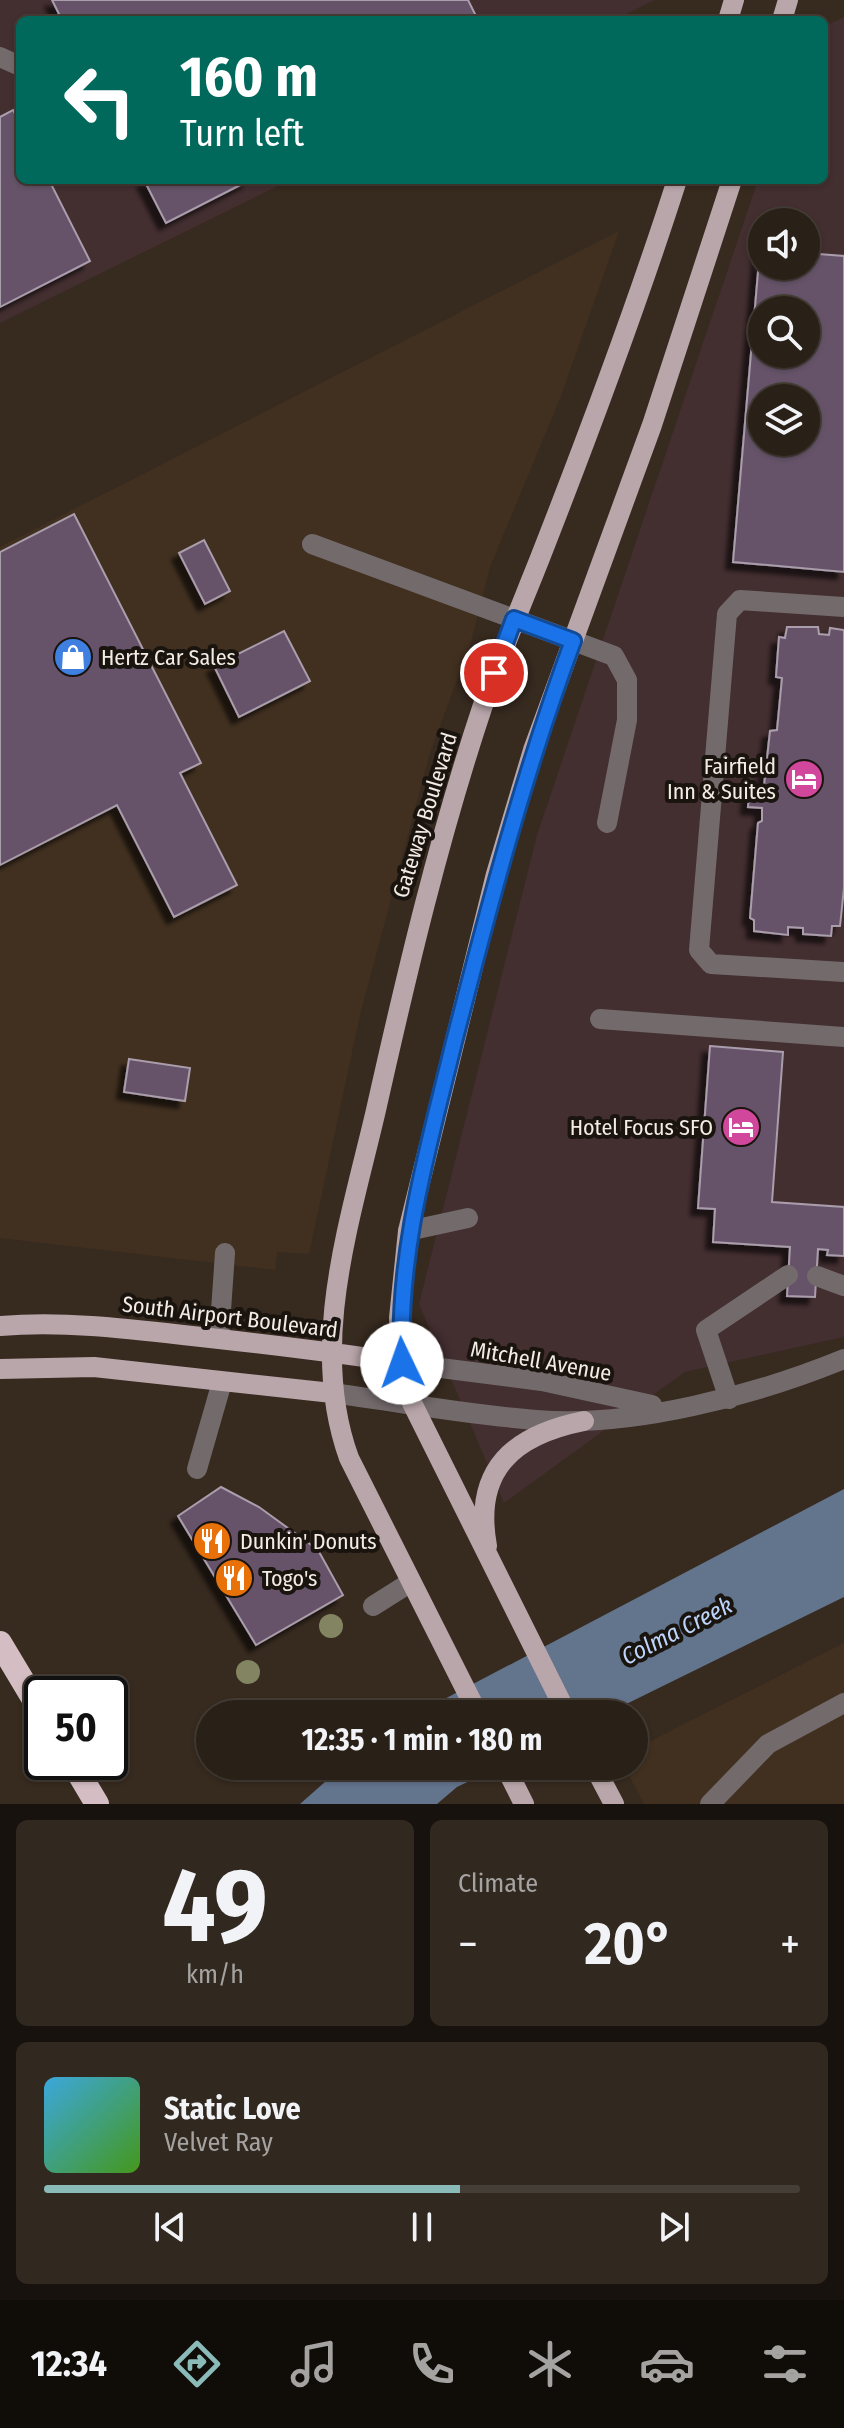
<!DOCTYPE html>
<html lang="en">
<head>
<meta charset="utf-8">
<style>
	:root { --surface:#292017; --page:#312820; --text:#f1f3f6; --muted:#a5a3a1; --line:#453e36; --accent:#8bbbb9 }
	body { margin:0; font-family:"Fira Sans Condensed",sans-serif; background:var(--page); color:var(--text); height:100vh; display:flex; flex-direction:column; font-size:30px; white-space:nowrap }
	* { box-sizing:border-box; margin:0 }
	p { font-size:26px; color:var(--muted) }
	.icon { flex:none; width:44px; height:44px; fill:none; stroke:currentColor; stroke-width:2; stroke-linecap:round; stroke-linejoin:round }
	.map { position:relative; height:1804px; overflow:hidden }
	.panel { display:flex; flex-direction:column; gap:16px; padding:16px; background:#17120d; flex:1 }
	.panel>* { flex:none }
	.top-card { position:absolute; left:16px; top:16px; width:812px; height:168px; border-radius:12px; box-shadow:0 2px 6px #0004,0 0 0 2px var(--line); background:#00695c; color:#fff; overflow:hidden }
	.fabs { position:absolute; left:748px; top:208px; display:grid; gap:16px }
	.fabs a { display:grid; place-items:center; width:72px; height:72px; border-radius:50%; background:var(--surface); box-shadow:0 2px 6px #0004,0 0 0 2px var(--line); font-size:40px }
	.speed { position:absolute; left:24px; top:1676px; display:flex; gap:16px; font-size:40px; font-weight:700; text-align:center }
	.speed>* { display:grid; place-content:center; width:104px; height:104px; border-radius:50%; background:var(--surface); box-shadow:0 2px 6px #0004,0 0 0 2px var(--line); line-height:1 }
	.speed .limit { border:4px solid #111; border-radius:12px; background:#fff; color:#111 }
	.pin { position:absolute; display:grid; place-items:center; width:68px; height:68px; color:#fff; margin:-34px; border:4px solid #fff; border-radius:50%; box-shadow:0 2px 8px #0007 }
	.me { position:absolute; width:88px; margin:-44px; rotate:357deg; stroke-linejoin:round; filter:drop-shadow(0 0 6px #0008) }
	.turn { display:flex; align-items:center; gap:28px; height:168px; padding:0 32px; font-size:36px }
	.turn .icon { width:104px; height:104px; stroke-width:2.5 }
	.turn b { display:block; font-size:56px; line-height:68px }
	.big { font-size:60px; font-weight:700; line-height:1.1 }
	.panel .widget { flex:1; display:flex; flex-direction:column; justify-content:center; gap:12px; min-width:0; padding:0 28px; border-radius:12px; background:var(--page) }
	.panel .dial { align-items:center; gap:0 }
	.dial b { font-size:104px; line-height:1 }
	.song { display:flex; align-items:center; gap:24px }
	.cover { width:96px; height:96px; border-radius:12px; background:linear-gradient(135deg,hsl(200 70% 55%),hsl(100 70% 35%)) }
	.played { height:8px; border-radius:4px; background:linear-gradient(90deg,var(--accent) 55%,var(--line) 55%) }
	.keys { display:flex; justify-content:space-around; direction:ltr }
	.heat { display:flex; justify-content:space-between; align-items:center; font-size:44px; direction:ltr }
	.panel .tiles { flex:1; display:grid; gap:16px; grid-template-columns:1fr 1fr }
	.widget:last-child { grid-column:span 2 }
	.trip { position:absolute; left:196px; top:1700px; width:452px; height:80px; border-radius:40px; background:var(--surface); box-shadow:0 2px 6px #0004,0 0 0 2px var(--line); font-weight:700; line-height:80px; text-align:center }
	.dock { display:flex; height:128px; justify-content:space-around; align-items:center; background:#100d09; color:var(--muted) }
	.dock .icon { width:56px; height:56px }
	.dock .current { color:var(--accent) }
	.dock b { font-size:36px; color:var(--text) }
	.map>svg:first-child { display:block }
	.built { fill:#413020 }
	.industrial { fill:#432e30; fill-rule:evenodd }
	.water { fill:#63748d }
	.building { fill:#665269; stroke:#aa9dac; stroke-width:2; fill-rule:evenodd; filter:url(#shadow) }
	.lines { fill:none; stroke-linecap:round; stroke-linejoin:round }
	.minor { stroke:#736a6c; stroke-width:20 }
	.major { stroke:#b9a6ab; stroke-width:20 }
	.highway { stroke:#d4bec3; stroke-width:24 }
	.tree { fill:#838562 }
	.route-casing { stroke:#114b97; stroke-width:20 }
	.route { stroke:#1a73e8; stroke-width:14 }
	.labels { text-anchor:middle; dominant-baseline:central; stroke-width:8; stroke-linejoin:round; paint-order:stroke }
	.poi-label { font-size:22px; fill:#f3ebe4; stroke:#1a140f; text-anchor:start }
	.street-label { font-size:22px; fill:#f3ebe4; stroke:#1a140f }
	.water-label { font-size:24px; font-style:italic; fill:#bdd5fb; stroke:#1a140f }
</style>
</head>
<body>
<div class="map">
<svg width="844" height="1804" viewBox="0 0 844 1804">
	<defs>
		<filter id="shadow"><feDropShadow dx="-7" dy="7" stdDeviation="2" flood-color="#0009"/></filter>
	</defs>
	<rect width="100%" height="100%" fill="#372a1f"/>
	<!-- built -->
	<path class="built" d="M619,231L561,396L490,567L471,642L430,753L360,1015L309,1254L277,1252L275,1270L0,1238V547Z
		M844,1643V1804H644L624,1766H634L635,1749Z"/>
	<!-- industrial -->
	<path class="industrial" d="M0,0H654L614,20H20V180H290L0,323Z
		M844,17V1337L685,1372L504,1503L419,1304L537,835L758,180H824V27ZM762,222H806V266H762ZM762,310H806V354H762ZM762,398H806V442H762Z"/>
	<!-- water -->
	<path class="water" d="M844,1489V1597L606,1714H416Z
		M343,1766H501L457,1787L437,1804H300Z"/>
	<!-- building -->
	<path class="building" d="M52,0H468L478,20H62Z
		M13,110L20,123V180H49L90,261L0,307V117Z
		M144,180H250L166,223Z
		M760,249L762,266H806V253L844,256V572L733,562ZM762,310H806V354H762ZM762,398H806V442H762Z
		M74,514L201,763L180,773L237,885L174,917L117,805L0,865V552Z
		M204,540L230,591L205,604L179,553Z
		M787,627H818L819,634L829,635L830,628L844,630V888L840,926H832L831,936L803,934V928L788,927V935L754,931V920L750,918L758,823L762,821V808L748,807L750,785L764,786L770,731L777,730L782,678L776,677L779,637L785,638Z
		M284,631L310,681L239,717L214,666Z
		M710,1046L783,1052L772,1202L844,1207V1256L827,1255L828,1250L818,1249L815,1297L787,1296L790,1247L713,1242L715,1209L698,1208Z
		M129,1059L190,1068L185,1101L124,1092Z
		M221,1487L259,1507L318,1550L343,1595L256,1645L178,1516Z"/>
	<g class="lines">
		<!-- minor -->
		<path class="minor" d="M0,57L20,66
			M312,544L614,656L627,680V720L607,823
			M844,607L740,600L727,614L699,950L711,964L844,972
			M600,1019L844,1037
			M408,1231L468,1218
			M817,1276L844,1286
			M219,1339L225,1253
			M402,1363L542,1381L652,1405
			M332,1393C400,1402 468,1415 537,1420C632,1428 756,1395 844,1359
			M729,1399L706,1330L788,1275
			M197,1469L222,1382
			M373,1606L411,1582
			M710,1804L768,1744L844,1703"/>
		<!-- major -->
		<path class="major" d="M728,20L734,0
			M782,20L788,0
			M0,1326C61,1321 122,1328 183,1335C256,1343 329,1351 402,1363
			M0,1369L94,1367L332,1393
			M487,1546C473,1469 514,1435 584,1421
			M478,1714L349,1458C308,1345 350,1222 376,1110C407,972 439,836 484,702C501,653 521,606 540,558C589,433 636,308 677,180
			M567,1714L412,1403L402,1363L399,1318L408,1231L496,874L533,750L652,425L732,180
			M505,1766L524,1804
			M594,1766L614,1804"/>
		<!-- highway -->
		<path class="highway" d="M0,1643L42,1713
			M72,1762L97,1804"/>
	</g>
	<!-- trees -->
	<g class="tree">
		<circle cx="331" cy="1626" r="12"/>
		<circle cx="248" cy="1672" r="12"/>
	</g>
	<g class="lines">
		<defs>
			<path id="route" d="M402,1363C397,1252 428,1149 454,1042C489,906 524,773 573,641L514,619L494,673"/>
		</defs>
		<!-- route casing -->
		<use href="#route" class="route-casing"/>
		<!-- route -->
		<use href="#route" class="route"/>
	</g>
	<!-- icons -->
	<defs>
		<symbol id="shop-disc" viewBox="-11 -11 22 22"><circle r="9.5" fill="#3f7fe0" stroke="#1a140f"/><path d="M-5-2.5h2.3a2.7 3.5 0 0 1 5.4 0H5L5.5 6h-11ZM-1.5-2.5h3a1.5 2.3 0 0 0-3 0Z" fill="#fff"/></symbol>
		<symbol id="hotel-disc" viewBox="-11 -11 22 22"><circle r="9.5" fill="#d1479c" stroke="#1a140f"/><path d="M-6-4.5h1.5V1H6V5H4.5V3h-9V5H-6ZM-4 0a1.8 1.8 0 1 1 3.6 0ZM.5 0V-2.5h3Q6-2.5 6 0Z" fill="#fff"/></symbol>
		<symbol id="restaurant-disc" viewBox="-11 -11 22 22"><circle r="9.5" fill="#e8710a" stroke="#1a140f"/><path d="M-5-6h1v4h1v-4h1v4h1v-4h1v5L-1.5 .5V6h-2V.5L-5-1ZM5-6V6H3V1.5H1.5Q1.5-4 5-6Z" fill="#fff"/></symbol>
	</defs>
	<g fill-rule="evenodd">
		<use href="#shop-disc" x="51" y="635" width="44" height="44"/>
		<use href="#hotel-disc" x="782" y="757" width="44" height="44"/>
		<use href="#hotel-disc" x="719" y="1105" width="44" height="44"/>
		<use href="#restaurant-disc" x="190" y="1519" width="44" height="44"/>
		<use href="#restaurant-disc" x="212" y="1556" width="44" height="44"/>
	</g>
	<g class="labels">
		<!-- poi labels -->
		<g class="poi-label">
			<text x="101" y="657">Hertz Car Sales</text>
			<text x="776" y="766" text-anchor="end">Fairfield<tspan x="776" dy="25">Inn &amp; Suites</tspan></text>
			<text x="713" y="1127" text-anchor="end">Hotel Focus SFO</text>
			<text x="240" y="1541">Dunkin' Donuts</text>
			<text x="262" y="1578">Togo's</text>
		</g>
		<!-- street labels -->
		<g class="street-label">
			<text transform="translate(425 815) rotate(-73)">Gateway Boulevard</text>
			<text transform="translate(230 1317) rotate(7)">South Airport Boulevard</text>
			<text transform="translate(541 1361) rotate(10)">Mitchell Avenue</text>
		</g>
		<!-- water labels -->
		<g class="water-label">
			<text transform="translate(677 1631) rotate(-27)">Colma Creek</text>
		</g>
	</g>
</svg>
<div class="fabs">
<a><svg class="icon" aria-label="sound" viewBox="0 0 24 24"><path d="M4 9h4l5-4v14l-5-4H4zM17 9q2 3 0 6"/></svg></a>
<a><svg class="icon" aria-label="search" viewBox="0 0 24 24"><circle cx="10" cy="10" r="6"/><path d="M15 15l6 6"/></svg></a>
<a><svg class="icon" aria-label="layers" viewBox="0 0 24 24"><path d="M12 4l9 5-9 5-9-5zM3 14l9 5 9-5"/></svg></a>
</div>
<div class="speed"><div class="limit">50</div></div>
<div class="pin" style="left:494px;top:673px;background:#d93025"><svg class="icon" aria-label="arrive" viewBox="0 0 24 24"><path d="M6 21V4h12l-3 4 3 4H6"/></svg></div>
<svg class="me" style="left:402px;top:1363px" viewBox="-20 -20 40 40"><circle r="19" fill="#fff"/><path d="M0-13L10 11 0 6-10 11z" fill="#1a73e8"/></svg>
<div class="trip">12:35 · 1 min · 180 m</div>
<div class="top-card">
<div class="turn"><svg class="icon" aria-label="left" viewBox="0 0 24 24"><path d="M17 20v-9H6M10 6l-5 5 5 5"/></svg><div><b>160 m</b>Turn left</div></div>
</div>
</div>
<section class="panel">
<div class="tiles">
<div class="widget dial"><b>49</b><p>km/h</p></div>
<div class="widget"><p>Climate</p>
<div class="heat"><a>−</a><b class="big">20°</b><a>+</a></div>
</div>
<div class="widget">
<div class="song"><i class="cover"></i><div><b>Static Love</b><p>Velvet Ray</p></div></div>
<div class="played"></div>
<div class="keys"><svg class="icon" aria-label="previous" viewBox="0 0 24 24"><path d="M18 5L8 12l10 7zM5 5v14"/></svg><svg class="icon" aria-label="pause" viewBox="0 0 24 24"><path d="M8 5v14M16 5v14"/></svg><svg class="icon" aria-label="next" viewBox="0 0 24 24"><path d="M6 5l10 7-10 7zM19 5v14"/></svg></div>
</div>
</div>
</section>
<nav class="dock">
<b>12:34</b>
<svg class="icon current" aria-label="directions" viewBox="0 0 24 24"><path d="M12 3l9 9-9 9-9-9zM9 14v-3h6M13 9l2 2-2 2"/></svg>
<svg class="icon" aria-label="music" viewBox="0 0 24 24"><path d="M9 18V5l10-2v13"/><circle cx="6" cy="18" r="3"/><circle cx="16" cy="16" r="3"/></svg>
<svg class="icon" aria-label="phone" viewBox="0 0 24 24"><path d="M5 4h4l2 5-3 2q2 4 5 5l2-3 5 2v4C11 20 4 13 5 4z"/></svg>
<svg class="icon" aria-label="climate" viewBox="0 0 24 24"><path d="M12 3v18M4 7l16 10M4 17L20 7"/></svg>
<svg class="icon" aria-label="car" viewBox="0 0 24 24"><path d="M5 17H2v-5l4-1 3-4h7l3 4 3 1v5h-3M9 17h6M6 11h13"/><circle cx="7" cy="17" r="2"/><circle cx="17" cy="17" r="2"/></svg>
<svg class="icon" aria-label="filters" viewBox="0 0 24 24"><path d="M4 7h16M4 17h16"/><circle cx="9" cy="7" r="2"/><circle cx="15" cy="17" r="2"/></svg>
</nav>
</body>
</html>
